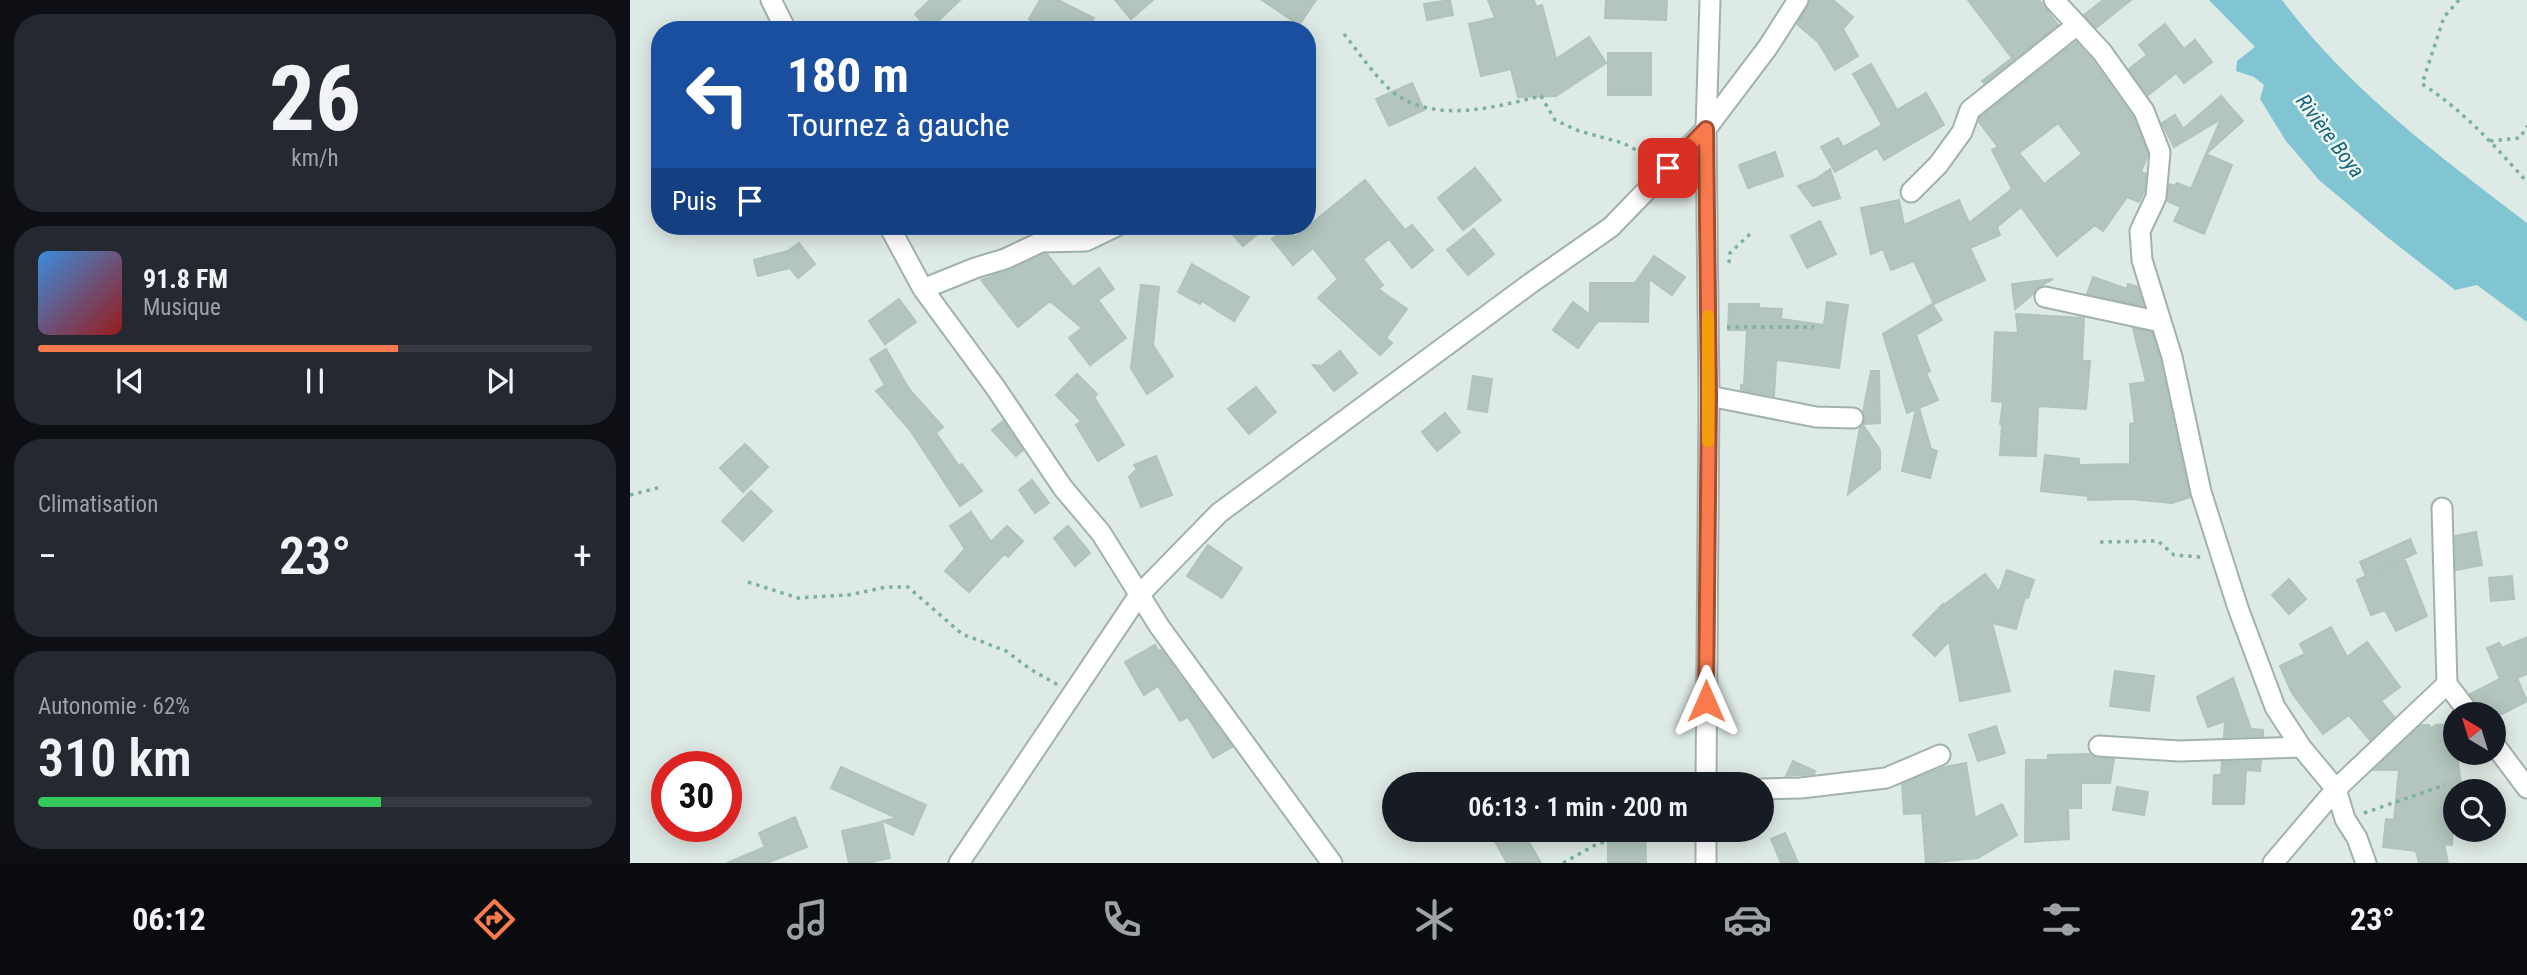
<!DOCTYPE html>
<html lang="fr">
<head>
<meta charset="utf-8">
<style>
	:root { --surface:#171b24; --page:#242831; --text:#f1f3f6; --muted:#9ea1a6; --line:#363941; --accent:#f97a4c }
	body { margin:0; font-family:"Roboto Condensed",sans-serif; background:var(--page); color:var(--text); height:100vh; display:flex; flex-direction:column; font-size:26px; white-space:nowrap }
	* { box-sizing:border-box; margin:0 }
	p { font-size:23px; color:var(--muted) }
	.icon { flex:none; width:38px; height:38px; fill:none; stroke:currentColor; stroke-width:2; stroke-linecap:round; stroke-linejoin:round }
	.map { position:relative; flex:1; overflow:hidden }
	.drawer { display:flex; flex-direction:column; gap:14px; padding:14px; background:#0d0f14; width:630px }
	.drawer>* { flex:none }
	.hud { position:absolute; left:21px; top:21px; width:665px; height:214px; border-radius:28px; box-shadow:0 4px 18px #0003; background:#1a4fa0; color:#fff; overflow:hidden }
	.needle { width:46px; rotate:322deg }
	.controls { position:absolute; left:1813px; top:702px; display:grid; gap:14px }
	.controls a { display:grid; place-items:center; width:63px; height:63px; border-radius:50%; background:var(--surface); box-shadow:0 4px 18px #0003; font-size:35px }
	.speed { position:absolute; left:21px; top:751px; display:flex; gap:14px; font-size:35px; font-weight:700; text-align:center }
	.speed>* { display:grid; place-content:center; width:91px; height:91px; border-radius:50%; background:var(--surface); box-shadow:0 4px 18px #0003; line-height:1 }
	.speed .limit { border:10px solid #d22; background:#fff; color:#111 }
	.pin { position:absolute; display:grid; place-items:center; width:60px; height:60px; color:#fff; margin:-30px; border-radius:14px; box-shadow:0 4px 10px #0006 }
	.me { position:absolute; width:77px; margin:-38px; rotate:0deg; stroke-linejoin:round; filter:drop-shadow(0 0 5px #0008) }
	.turn { display:flex; align-items:center; gap:24px; height:147px; padding:0 21px; font-size:32px }
	.turn .icon { width:91px; height:91px; stroke-width:2.5 }
	.turn b { display:block; font-size:49px; line-height:60px }
	.then { display:flex; align-items:center; height:66px; padding:0 21px; background:#0003; gap:14px; font-size:26px }
	.big { font-size:52px; font-weight:600; line-height:1.1 }
	.drawer .card { flex:1; display:flex; flex-direction:column; justify-content:center; gap:10px; min-width:0; padding:0 24px; border-radius:28px; background:var(--page) }
	.drawer .dial { align-items:center; gap:0 }
	.dial b { font-size:91px; line-height:1 }
	.song { display:flex; align-items:center; gap:21px }
	.cover { width:84px; height:84px; border-radius:10px; background:linear-gradient(135deg,hsl(210 70% 55%),hsl(0 70% 35%)) }
	.played { height:7px; border-radius:4px; background:linear-gradient(90deg,var(--accent) 65%,var(--line) 65%) }
	.keys { display:flex; justify-content:space-around; direction:ltr }
	.heat { display:flex; justify-content:space-between; align-items:center; font-size:38px; direction:ltr }
	.charge { height:10px; border-radius:5px; background:linear-gradient(90deg,#34c759 62%,var(--line) 0) }
	.trip { position:absolute; left:752px; top:772px; width:392px; height:70px; border-radius:35px; background:var(--surface); box-shadow:0 4px 18px #0003; font-weight:600; line-height:70px; text-align:center }
	.dock { display:flex; height:112px; justify-content:space-around; align-items:center; background:#090b0e; color:var(--muted) }
	.dock .icon { width:49px; height:49px }
	.dock .current { color:var(--accent) }
	.dock b { font-size:32px; color:var(--text) }
	main { display:flex; flex:1; min-height:0 }
	.map>svg:first-child { display:block }
	.water { fill:#81c5d3 }
	.building { fill:#b3c5be; stroke:#b0c4bc; stroke-width:2; fill-rule:evenodd }
	.lines { fill:none; stroke-linecap:round; stroke-linejoin:round }
	.street-casing { stroke:#a1b2ac; stroke-width:23 }
	.path { stroke:#7cb0a1; stroke-width:3.5; stroke-dasharray:3.5 5; stroke-linecap:butt }
	.street { stroke:#fff; stroke-width:19 }
	.route-casing { stroke:#a24f31; stroke-width:18 }
	.route { stroke:#f97a4c; stroke-width:12 }
	.slow { stroke:#f59e0b; stroke-width:12 }
	.labels { text-anchor:middle; dominant-baseline:central; stroke-width:5; stroke-linejoin:round; paint-order:stroke }
	.water-label { font-size:21px; font-style:italic; fill:#166679; stroke:#eef7f3 }
</style>
</head>
<body>
<main>
<section class="drawer">
<div class="card dial"><b>26</b><p>km/h</p></div>
<div class="card">
<div class="song"><i class="cover"></i><div><b>91.8 FM</b><p>Musique</p></div></div>
<div class="played"></div>
<div class="keys"><svg class="icon" aria-label="previous" viewBox="0 0 24 24"><path d="M18 5L8 12l10 7zM5 5v14"/></svg><svg class="icon" aria-label="pause" viewBox="0 0 24 24"><path d="M8 5v14M16 5v14"/></svg><svg class="icon" aria-label="next" viewBox="0 0 24 24"><path d="M6 5l10 7-10 7zM19 5v14"/></svg></div>
</div>
<div class="card"><p>Climatisation</p>
<div class="heat"><a>−</a><b class="big">23°</b><a>+</a></div>
</div>
<div class="card"><p>Autonomie · 62%</p><b class="big">310 km</b><div class="charge"></div></div>
</section>
<div class="map">
<svg width="1897" height="863" viewBox="0 0 1897 863">
	<rect width="100%" height="100%" fill="#deeae5"/>
	<!-- water -->
	<path class="water" d="M1579,0H1652C1719,90 1808,155 1897,223V322L1847,285L1825,290L1757,237L1689,180L1656,141L1630,99L1634,85L1624,77L1606,71L1607,61L1625,47Z"/>
	<!-- building -->
	<path class="building" d="M300,0H330L299,30L285,14Z
		M410,0H428L464,18L458,30H398L403,21L399,19Z
		M485,0H523L501,19Z
		M632,0H686L669,25Z
		M820,0L823,15L797,20L794,4Z
		M858,0H904L906,7L912,5L926,59L959,37L976,63L926,96L888,97L881,69L851,76L839,24L865,18Z
		M976,0H1037L1036,20L975,18Z
		M1180,0H1203L1223,17L1213,29L1228,56L1205,70L1188,42L1167,24Z
		M1338,0H1409L1428,25L1354,83L1352,81L1382,58Z
		M1473,0H1501L1466,28L1454,15Z
		M1535,24L1554,49L1565,40L1582,62L1554,83L1546,73L1518,95L1499,69L1517,55L1509,45Z
		M1446,42L1462,60L1503,117L1518,154L1514,165L1511,167H1513L1511,172L1516,174L1514,192L1509,202L1497,197L1473,231L1465,225L1427,256L1391,207L1367,227L1370,235L1340,248L1355,280L1304,304L1284,261L1261,270L1253,249L1241,254L1231,208L1269,200L1274,225L1329,200L1339,223L1382,189L1362,150L1368,147L1349,122L1350,117ZM1428,123L1452,154L1414,184L1389,153Z
		M978,53H1021V95H978Z
		M1241,64L1267,110L1296,93L1314,125L1254,160L1247,148L1205,172L1191,147L1208,138L1213,147L1252,125L1223,74Z
		M782,83L794,110L759,126L746,99Z
		M1591,96L1613,121L1576,154L1602,165L1574,234L1544,221L1551,207L1537,201L1539,184L1545,186L1547,183L1561,189L1591,119L1544,147L1532,123L1545,115L1553,129Z
		M1145,152L1153,176L1118,188L1109,165Z
		M845,168L871,200L833,230L808,198Z
		M1200,169L1210,198L1183,206L1168,186L1186,179Z
		M735,180L775,230L782,225L803,250L782,268L759,239L733,259L753,285L748,289L777,309L756,338L762,343L750,355L688,298L708,279L683,248L663,265L642,239L657,227L665,237Z
		M1190,221L1206,254L1177,268L1161,236Z
		M595,226H637L613,246Z
		M844,229L864,254L838,275L817,250Z
		M169,243L185,264L168,278L160,268L128,276L124,260L158,251Z
		M414,254H417L443,287L469,268L484,289L468,300L496,338L460,365L439,338L452,328L420,301L388,327L351,280L380,270Z
		M1024,256L1055,277L1042,295L1019,279L1018,322L968,321L948,348L923,330L943,302L960,315V283H1005Z
		M562,264L619,297L604,321L572,301L570,304L548,292Z
		M1463,277L1497,289L1498,284L1508,287L1513,306L1457,294Z
		M1423,279L1406,288L1403,294L1385,309L1382,284Z
		M511,285L529,287L523,345L543,376L517,394L501,368Z
		M269,299L286,322L255,344L239,321Z
		M1197,302L1218,305L1209,368L1148,360L1146,362L1144,396L1111,390V385H1114L1117,330H1098L1099,304H1129V308L1152,309L1151,319L1194,325Z
		M1302,304L1312,320L1286,335L1300,371L1296,373L1308,400L1289,408L1301,449L1307,451L1300,478L1272,471L1286,409L1277,413L1253,334Z
		M1386,314L1454,318L1452,361H1460L1456,409L1408,406L1406,456L1370,455L1372,425L1370,424L1373,402L1362,401L1365,332L1388,333Z
		M1503,328L1522,332L1530,360L1560,497L1542,503L1500,499L1458,500V496L1411,491L1415,455L1449,459V465L1500,464V424L1505,423L1500,384L1516,382Z
		M256,349L279,389L313,427L306,433L329,466L332,464L352,491L330,506L280,430L246,391L255,385L240,359Z
		M710,351L727,373L704,391L683,365L691,366Z
		M1241,371H1249L1250,423L1234,424L1233,412Z
		M447,374L467,394L464,397L494,445L468,461L446,425L451,421L426,395Z
		M843,376L862,379L857,412L838,409Z
		M626,387L646,412L619,434L598,409Z
		M815,413L830,432L807,451L792,432Z
		M373,421L393,450L386,456L362,430Z
		M1233,425L1250,450V469L1218,494L1230,427Z
		M115,444L138,467L113,492L90,468Z
		M526,456L542,495L511,507L499,477L507,469L504,465Z
		M402,480L419,503L405,513L389,490Z
		M121,491L142,511L113,541L92,521Z
		M341,512L361,542L377,526L393,541L378,557L374,554L339,592L315,571L335,549L320,526Z
		M438,526L460,553L445,566L424,538Z
		M1846,532L1852,565L1826,570L1825,536Z
		M1780,539L1786,553L1748,571L1775,560L1797,616L1766,631L1755,610L1741,615L1727,580L1736,576L1730,562Z
		M578,545L612,568L592,598L557,576Z
		M1377,570L1404,580L1398,598L1395,597L1386,629L1362,623L1380,691L1330,701L1319,641L1305,656L1283,635L1313,604L1314,605L1355,574L1369,592Z
		M1882,576L1884,599L1861,601L1859,578Z
		M1659,579L1676,599L1659,614L1642,595Z
		M1701,627L1717,657L1737,642L1770,687L1751,701L1764,717L1740,740L1719,715L1693,734L1662,693L1650,666L1675,654L1670,644Z
		M1897,637V674L1887,678L1897,701L1872,714H1852L1850,707L1840,694L1870,679L1857,648L1869,643L1872,648Z
		M525,645L528,651L531,650L602,747L583,758L558,717L550,721L528,686L514,695L495,662Z
		M1485,671L1524,676L1519,711L1480,706Z
		M1603,678L1621,729L1633,730V736L1594,737L1595,721L1578,727L1567,697Z
		M1820,724L1825,742L1832,791H1825L1822,845L1814,844L1818,863H1789L1786,851L1753,847L1756,819L1764,820L1769,770H1744L1791,725H1799L1801,728L1806,725Z
		M1366,726L1375,753L1348,761L1339,735Z
		M1461,754L1468,758L1484,759L1480,783H1451V808H1438L1439,839L1395,842L1396,760H1418V755Z
		M1163,761L1185,771L1184,774L1156,776Z
		M1631,761L1630,771L1616,770L1614,804H1583L1584,775H1591L1592,762Z
		M1336,763L1345,818L1372,804L1387,835L1348,858L1296,863L1292,813L1274,814L1272,784L1314,767Z
		M211,767L296,805L283,835L253,821L267,818L201,788Z
		M1487,787L1518,792L1514,815L1483,810Z
		M165,817L177,847L137,863H97L135,847L129,833Z
		M252,822L260,858L237,863H219L212,831Z
		M877,830H892L911,863H877L863,838Z
		M978,830H1015L1016,863H978Z
		M1155,833L1168,863H1151L1141,839Z"/>
	<g class="lines">
		<defs>
			<path id="street" d="M141,0L156,30
				M1424,0L1472,52L1514,111L1530,152L1526,197L1510,231L1512,260L1542,357L1571,492L1608,608L1645,707L1671,747L1706,789L1715,819L1727,838L1736,863
				M1281,192L1308,165L1332,132L1340,110L1447,25
				M259,226L293,289L365,387L433,488L471,533L529,626L702,863
				M293,289L345,268L375,259L411,242L456,241L487,226
				M1415,297L1531,322
				M1079,396L1186,417L1223,418
				M1812,508L1817,684
				M1864,744L1897,788
				M1469,746L1549,751L1671,747
				M1076,784L1079,396L1076,129L1080,0
				M1132,789L1171,788L1256,778L1310,755
				M1076,830V863
				M329,863L509,595L589,513L901,283L981,227L1076,129L1138,47L1168,0
				M1643,863L1706,789L1817,684L1840,714"/>
		</defs>
		<!-- street casing -->
		<use href="#street" class="street-casing"/>
		<!-- path -->
		<path class="path" d="M1829,0L1814,17L1792,84C1833,110 1865,146 1897,182
			M714,34C726,49 750,83 764,93C806,124 865,107 911,96L925,120L949,131L993,143L1021,158
			M1860,141L1890,138L1897,126
			M1099,263L1100,253L1123,231
			M1097,327H1184
			M0,495L31,487
			M1470,542L1528,541L1544,555L1571,557
			M118,582L168,598L218,595L257,587H278L332,634L376,651L400,669L428,685
			M1734,813L1815,785
			M933,863L967,844L985,839L988,830"/>
		<!-- street -->
		<use href="#street" class="street"/>
	</g>
	<g class="lines">
		<defs>
			<path id="route" d="M1038,168L1076,129L1079,396L1076,701"/>
		</defs>
		<!-- route casing -->
		<use href="#route" class="route-casing"/>
		<!-- route -->
		<use href="#route" class="route"/>
		<!-- slow -->
		<path class="slow" d="M1078,316V441"/>
	</g>
	<g class="labels">
		<!-- water labels -->
		<g class="water-label">
			<text transform="translate(1700 136) rotate(53)">Rivière Boya</text>
		</g>
	</g>
</svg>
<div class="controls">
<a><svg class="needle" viewBox="-14 -14 28 28"><path d="M0-13l5 13h-10z" fill="#e53935"/><path d="M0 13l5-13h-10z" fill="#9ea1a6"/></svg></a>
<a><svg class="icon" aria-label="search" viewBox="0 0 24 24"><circle cx="10" cy="10" r="6"/><path d="M15 15l6 6"/></svg></a>
</div>
<div class="speed"><div class="limit">30</div></div>
<div class="pin" style="left:1038px;top:168px;background:#d93025"><svg class="icon" aria-label="arrive" viewBox="0 0 24 24"><path d="M6 21V4h12l-3 4 3 4H6"/></svg></div>
<svg class="me" style="left:1076px;top:701px" viewBox="-20 -20 40 40"><path d="M0-17L14 15 0 8-14 15z" fill="#f97a4c" stroke="#fff" stroke-width="4"/></svg>
<div class="trip">06:13 · 1 min · 200 m</div>
<div class="hud">
<div class="turn"><svg class="icon" aria-label="left" viewBox="0 0 24 24"><path d="M17 20v-9H6M10 6l-5 5 5 5"/></svg><div><b>180 m</b>Tournez à gauche</div></div>
<div class="then">Puis<svg class="icon" aria-label="arrive" viewBox="0 0 24 24"><path d="M6 21V4h12l-3 4 3 4H6"/></svg></div>
</div>
</div>
</main>
<nav class="dock">
<b>06:12</b>
<svg class="icon current" aria-label="directions" viewBox="0 0 24 24"><path d="M12 3l9 9-9 9-9-9zM9 14v-3h6M13 9l2 2-2 2"/></svg>
<svg class="icon" aria-label="music" viewBox="0 0 24 24"><path d="M9 18V5l10-2v13"/><circle cx="6" cy="18" r="3"/><circle cx="16" cy="16" r="3"/></svg>
<svg class="icon" aria-label="phone" viewBox="0 0 24 24"><path d="M5 4h4l2 5-3 2q2 4 5 5l2-3 5 2v4C11 20 4 13 5 4z"/></svg>
<svg class="icon" aria-label="climate" viewBox="0 0 24 24"><path d="M12 3v18M4 7l16 10M4 17L20 7"/></svg>
<svg class="icon" aria-label="car" viewBox="0 0 24 24"><path d="M5 17H2v-5l4-1 3-4h7l3 4 3 1v5h-3M9 17h6M6 11h13"/><circle cx="7" cy="17" r="2"/><circle cx="17" cy="17" r="2"/></svg>
<svg class="icon" aria-label="filters" viewBox="0 0 24 24"><path d="M4 7h16M4 17h16"/><circle cx="9" cy="7" r="2"/><circle cx="15" cy="17" r="2"/></svg>
<b>23°</b>
</nav>
</body>
</html>
